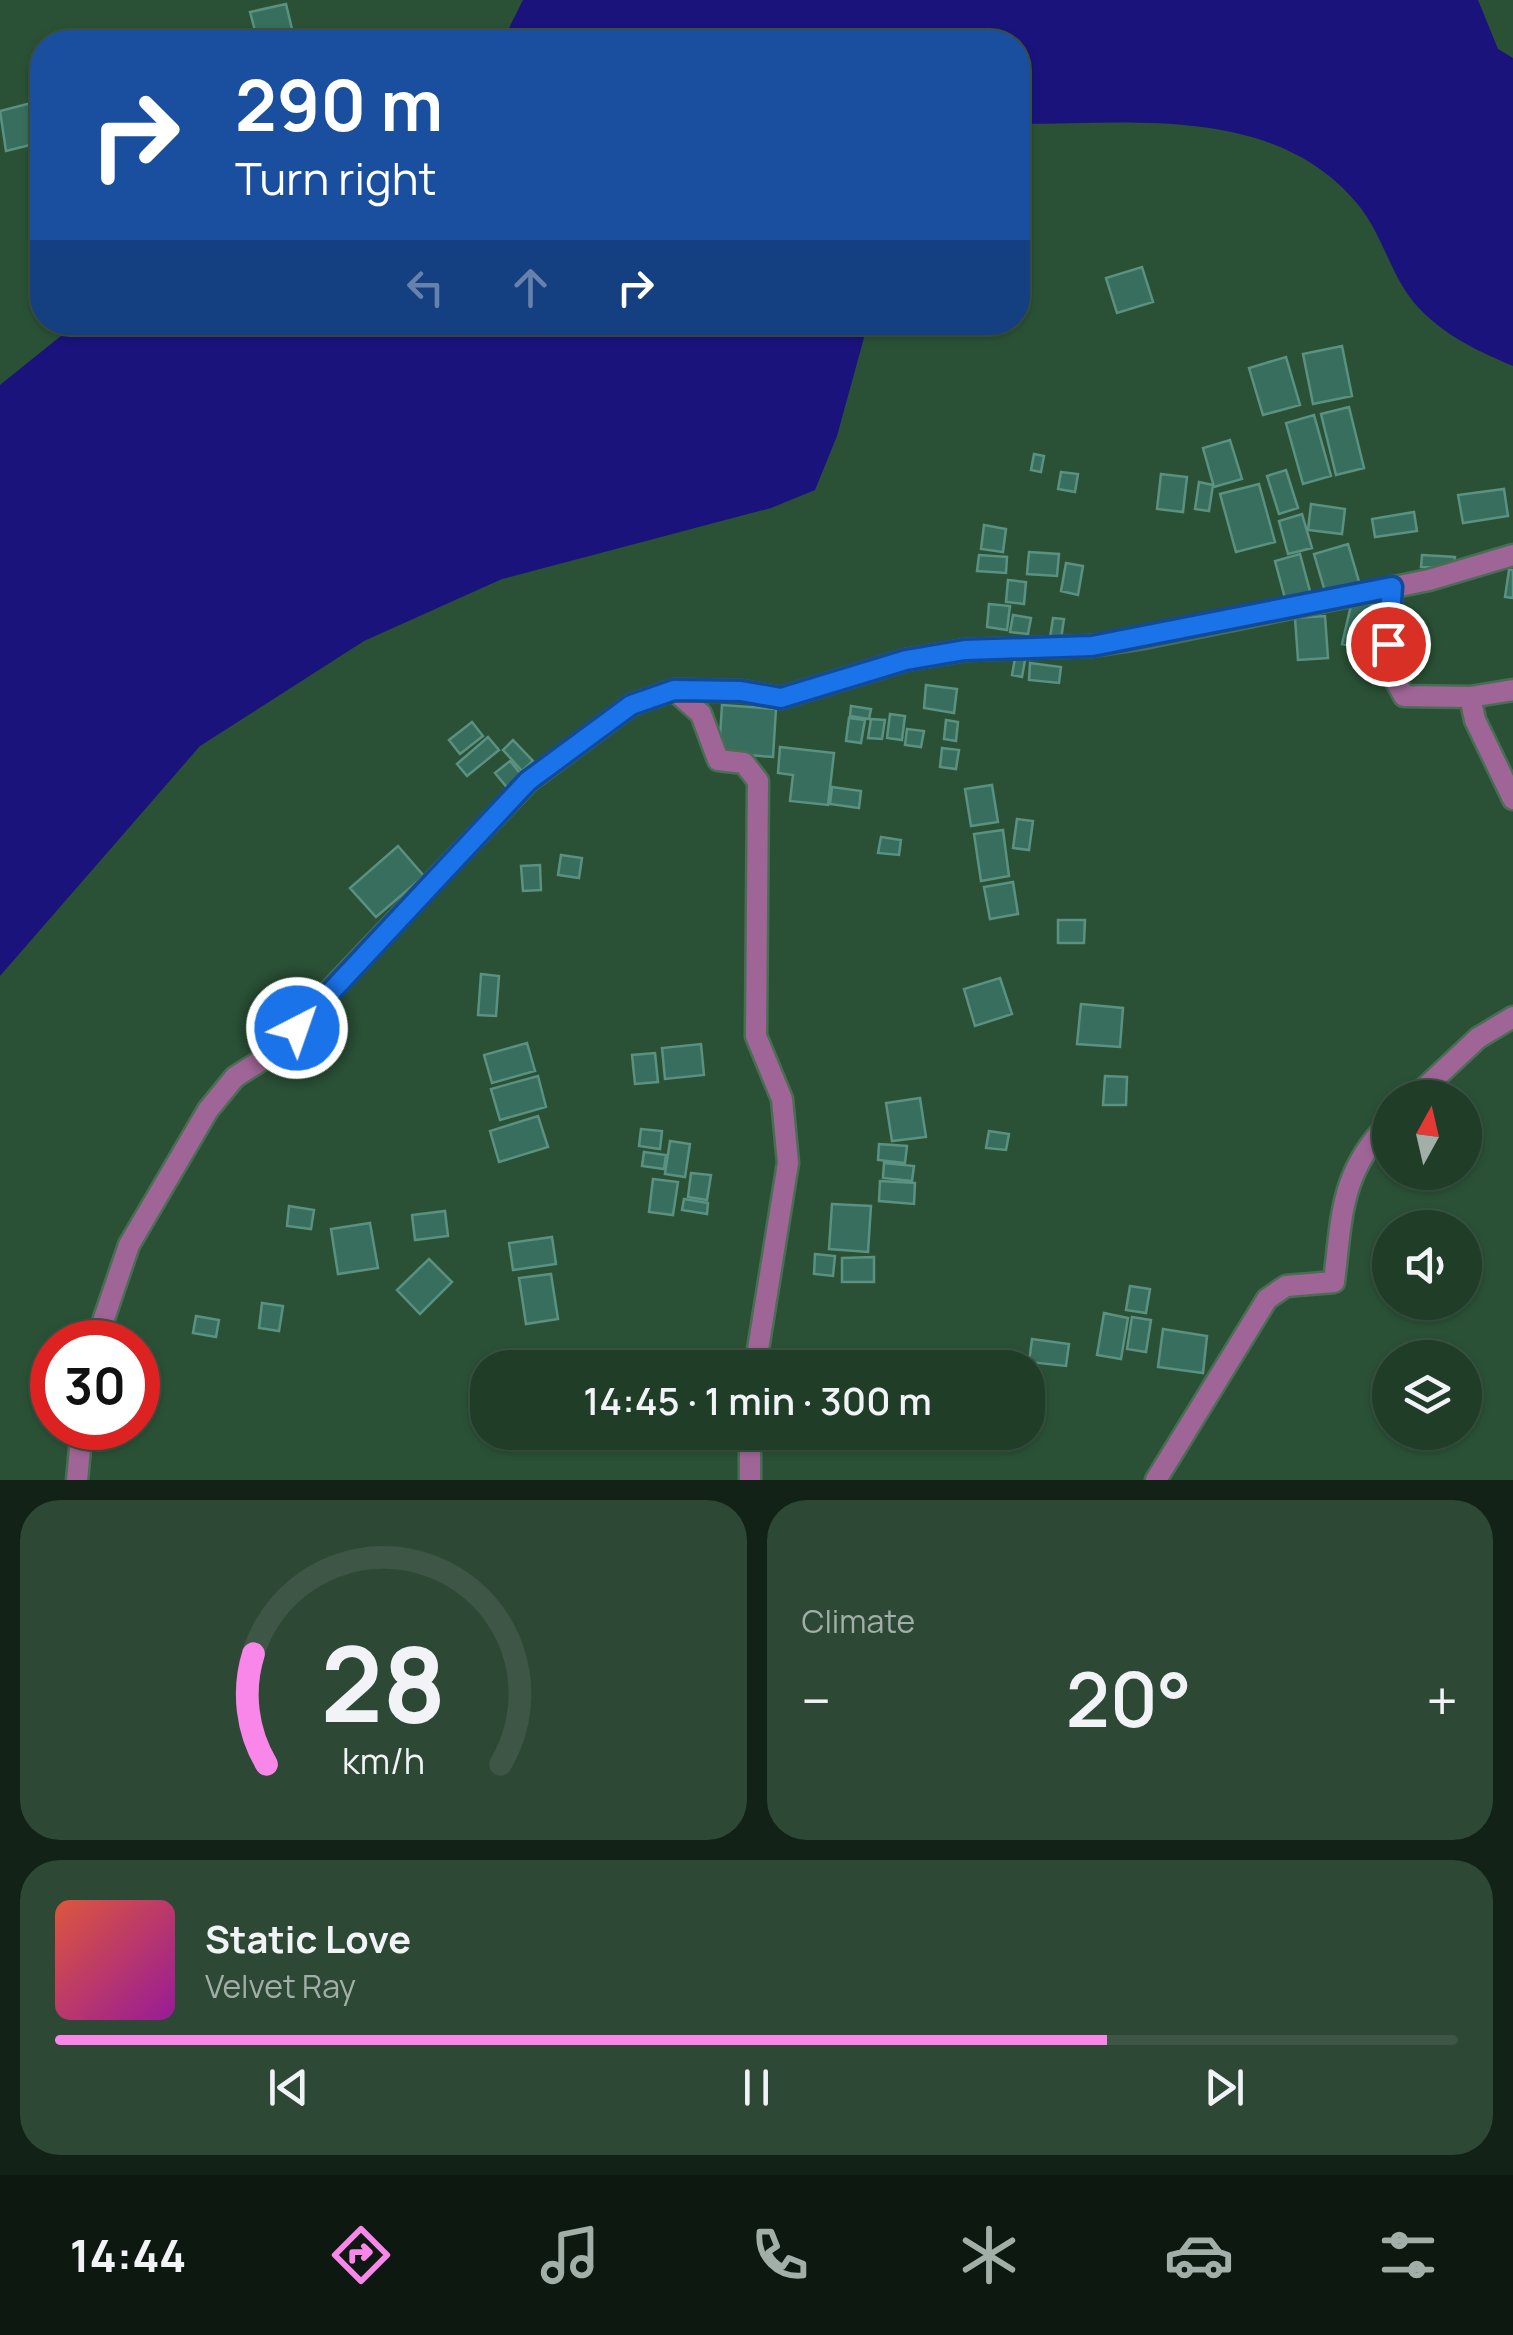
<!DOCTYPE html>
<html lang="en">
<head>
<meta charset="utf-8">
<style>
	:root { --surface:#203d28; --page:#2d4834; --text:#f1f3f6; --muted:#a2aea8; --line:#3d5645; --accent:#f987e9 }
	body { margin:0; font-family:Manrope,sans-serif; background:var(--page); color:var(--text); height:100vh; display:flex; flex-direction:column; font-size:38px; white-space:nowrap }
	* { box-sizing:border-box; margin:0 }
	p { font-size:32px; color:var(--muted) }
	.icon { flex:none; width:55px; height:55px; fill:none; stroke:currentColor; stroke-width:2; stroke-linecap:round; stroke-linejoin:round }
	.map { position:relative; height:1480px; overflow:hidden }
	.details { display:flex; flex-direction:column; gap:20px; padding:20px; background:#122216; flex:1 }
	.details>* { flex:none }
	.hud { position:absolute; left:30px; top:30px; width:1000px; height:305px; border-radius:40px; box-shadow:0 2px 8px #0004,0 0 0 2px var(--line); background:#1a4fa0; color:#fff; overflow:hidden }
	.needle { width:65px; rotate:8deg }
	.buttons { position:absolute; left:1372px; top:1080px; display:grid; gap:20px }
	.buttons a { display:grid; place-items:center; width:110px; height:110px; border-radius:50%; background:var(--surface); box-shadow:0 2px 8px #0004,0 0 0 2px var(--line); font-size:50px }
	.speed { position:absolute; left:30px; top:1320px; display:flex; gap:20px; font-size:50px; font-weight:700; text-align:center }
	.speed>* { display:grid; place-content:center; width:130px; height:130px; border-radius:50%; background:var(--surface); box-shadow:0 2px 8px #0004,0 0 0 2px var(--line); line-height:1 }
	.speed .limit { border:15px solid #d22; background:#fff; color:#111 }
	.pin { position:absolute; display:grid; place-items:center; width:85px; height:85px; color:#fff; margin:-42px; border:5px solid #fff; border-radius:50%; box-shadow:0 2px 10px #0007 }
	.me { position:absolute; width:110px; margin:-55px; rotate:41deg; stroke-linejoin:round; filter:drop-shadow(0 0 8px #0008) }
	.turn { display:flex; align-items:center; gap:35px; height:210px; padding:0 40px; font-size:45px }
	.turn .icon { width:130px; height:130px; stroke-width:2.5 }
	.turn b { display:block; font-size:70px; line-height:85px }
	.lanes { display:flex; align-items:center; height:95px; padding:0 40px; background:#0003; justify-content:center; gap:50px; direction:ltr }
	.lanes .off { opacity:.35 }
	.big { font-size:75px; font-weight:600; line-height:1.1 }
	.details .tile { flex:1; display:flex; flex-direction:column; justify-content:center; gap:15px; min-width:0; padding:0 35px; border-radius:40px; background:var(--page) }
	.details .dial { align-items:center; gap:0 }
	.dial svg { height:260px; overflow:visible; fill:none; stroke:var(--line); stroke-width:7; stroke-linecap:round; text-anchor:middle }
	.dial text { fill:var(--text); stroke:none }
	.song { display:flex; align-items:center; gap:30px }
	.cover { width:120px; height:120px; border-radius:15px; background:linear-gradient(135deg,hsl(10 70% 55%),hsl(300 70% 35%)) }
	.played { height:10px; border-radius:5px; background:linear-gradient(90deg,var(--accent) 75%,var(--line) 75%) }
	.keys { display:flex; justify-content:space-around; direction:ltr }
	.heat { display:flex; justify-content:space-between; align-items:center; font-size:55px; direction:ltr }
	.details .tiles { flex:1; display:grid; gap:20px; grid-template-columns:1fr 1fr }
	.tile:last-child { grid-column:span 2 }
	.trip { position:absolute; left:470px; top:1350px; width:575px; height:100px; border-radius:40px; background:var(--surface); box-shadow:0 2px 8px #0004,0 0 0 2px var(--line); font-weight:600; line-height:100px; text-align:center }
	.tabs { display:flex; height:160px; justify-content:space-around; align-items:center; background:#0d1810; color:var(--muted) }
	.tabs .icon { width:70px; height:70px }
	.tabs .selected { color:var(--accent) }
	.tabs b { font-size:45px; color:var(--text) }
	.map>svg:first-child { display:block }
	.water { fill:#1a137c }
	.building { fill:#386e5e; stroke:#5a9180; stroke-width:2.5 }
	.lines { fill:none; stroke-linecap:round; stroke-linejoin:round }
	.street-casing { stroke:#4a6e55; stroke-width:25 }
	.street { stroke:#a06597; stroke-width:20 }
	.route-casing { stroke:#114b97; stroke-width:25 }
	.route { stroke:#1a73e8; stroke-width:18 }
</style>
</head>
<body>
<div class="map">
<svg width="1513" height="1480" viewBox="0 0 1513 1480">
	<rect width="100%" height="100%" fill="#2a5136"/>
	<!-- water -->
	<path class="water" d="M523,0H1478L1498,49L1513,58V366C1472,349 1427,327 1403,287C1388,262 1378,230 1360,207C1278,104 1134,124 1018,124V42H496L507,32Z
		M77,323V322L868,323L837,436L815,490L771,508L502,579L364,641L200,746L0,976V385Z"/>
	<!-- building -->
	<path class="building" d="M286,4L292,29L257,38L250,12Z
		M35,102L42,142L6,151L0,111Z
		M1142,267L1153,302L1117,313L1106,278Z
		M1342,346L1352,396L1313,404L1303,354Z
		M1286,357L1300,405L1263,415L1249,368Z
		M1349,407L1364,468L1336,475L1321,414Z
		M1314,415L1331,476L1303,484L1286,423Z
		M1230,440L1242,479L1214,487L1203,448Z
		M1034,454L1044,456L1041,472L1031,470Z
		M1286,470L1298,508L1279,514L1267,476Z
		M1061,472L1078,474L1075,492L1058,489Z
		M1161,474L1187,477L1183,512L1157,509Z
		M1199,482L1213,485L1209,511L1195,509Z
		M1259,484L1275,542L1236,552L1220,494Z
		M1504,489L1508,516L1463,523L1458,495Z
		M1311,504L1345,509L1342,534L1308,530Z
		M1414,512L1417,531L1375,537L1372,519Z
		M1302,514L1312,548L1288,554L1279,521Z
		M984,525L1006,529L1003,552L981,549Z
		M1348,544L1360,585L1326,595L1314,554Z
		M1029,552L1059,554L1057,576L1027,574Z
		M1300,554L1311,595L1286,602L1275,561Z
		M979,555L1007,557L1006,573L977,571Z
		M1422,555L1455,557L1454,568L1421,567Z
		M1066,563L1083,566L1078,595L1061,591Z
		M1509,570H1513V598L1505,597Z
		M1008,580L1026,582L1024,604L1006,602Z
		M1352,601L1379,606L1370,650L1342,644Z
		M989,604L1010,606L1007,630L987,627Z
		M1013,615L1031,618L1028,634L1010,632Z
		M1325,616L1328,658L1298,660L1295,618Z
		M1053,618L1064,619L1061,639L1050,638Z
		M1015,658L1025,660L1022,677L1012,675Z
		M1030,663L1061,667L1059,683L1029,680Z
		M926,685L957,689L954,713L924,708Z
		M722,705L776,709L773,757L719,753Z
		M851,706L871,709L869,719L850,716Z
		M890,714L905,716L902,740L887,738Z
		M849,718L865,720L861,743L846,741Z
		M871,719L885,720L882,739L868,738Z
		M946,720L958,722L956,741L944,739Z
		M472,722L483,736L460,754L449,740Z
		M907,729L924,731L921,747L905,745Z
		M488,737L499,750L467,776L457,764Z
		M513,740L533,761L522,771L503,750Z
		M780,747L834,753L828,805L790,801L793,775L778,773Z
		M942,748L959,750L956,769L940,767Z
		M510,761L524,778L509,790L495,773Z
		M992,785L998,822L971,826L965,789Z
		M832,787L861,791L859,808L830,804Z
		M1017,819L1033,821L1029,850L1013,848Z
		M1003,830L1009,876L981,881L974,834Z
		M881,837L901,840L899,855L878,853Z
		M398,846L424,876L376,917L350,888Z
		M561,855L582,858L579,878L558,875Z
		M540,865L541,890L523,891L521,866Z
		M1013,882L1018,914L990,919L984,887Z
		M1058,920H1085L1084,943H1058Z
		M481,974L499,976L496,1016L478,1015Z
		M1000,978L1012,1014L975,1026L964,989Z
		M1081,1004L1123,1008L1120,1047L1077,1044Z
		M527,1043L535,1071L492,1083L484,1055Z
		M701,1044L704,1075L665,1079L662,1048Z
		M655,1053L658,1082L635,1084L632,1055Z
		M538,1076L546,1107L500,1120L491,1089Z
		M1105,1076L1127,1077L1126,1105H1103Z
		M920,1098L926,1137L892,1141L886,1103Z
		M538,1116L548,1147L499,1162L490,1131Z
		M641,1129L662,1131L660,1149L639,1146Z
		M989,1131L1009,1134L1006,1150L986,1148Z
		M670,1141L690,1144L685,1177L665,1174Z
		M879,1144L907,1146L905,1163L878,1160Z
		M644,1152L666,1155L664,1169L642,1166Z
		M884,1163L914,1166L912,1181L883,1178Z
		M691,1173L711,1175L707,1200L688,1197Z
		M653,1179L678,1182L673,1215L649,1212Z
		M880,1181L915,1183L914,1204L879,1201Z
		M684,1199L708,1203L707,1214L682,1210Z
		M832,1204L871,1206L868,1252L829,1249Z
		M289,1206L314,1210L311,1229L287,1226Z
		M445,1211L448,1236L415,1240L412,1215Z
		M370,1223L378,1268L338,1274L331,1229Z
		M552,1237L556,1264L513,1270L509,1243Z
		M815,1254L835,1256L833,1276L814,1274Z
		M874,1257V1282H842V1258Z
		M429,1259L452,1282L420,1314L397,1290Z
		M551,1274L558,1319L526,1324L519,1278Z
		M1130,1286L1150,1289L1146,1313L1126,1310Z
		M262,1303L283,1306L279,1331L259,1328Z
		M1104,1313L1128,1318L1121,1359L1097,1355Z
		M196,1316L219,1320L216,1337L193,1333Z
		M1132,1317L1151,1320L1146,1352L1127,1349Z
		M1163,1329L1207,1336L1203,1373L1158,1367Z
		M1032,1339L1069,1344L1066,1366L1029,1362Z"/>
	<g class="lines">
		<defs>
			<path id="street" d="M1392,587L1387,665L1404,696L1470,697
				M674,690L701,714L718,760L744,763L758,781L756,1036L782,1099L788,1163L755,1368
				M1513,690L1470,697L1475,720L1513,799
				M1414,1098L1478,1038L1513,1017
				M96,1342L129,1245L208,1110L235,1077L281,1048L313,1008L529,781L631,705L674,690L741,691L781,698L906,660L965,650L1092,646L1139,639L1429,580L1513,555
				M77,1480L82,1428
				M750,1480V1432
				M1156,1480L1267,1299L1286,1286L1334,1282C1342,1216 1340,1172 1390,1122"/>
		</defs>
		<!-- street casing -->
		<use href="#street" class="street-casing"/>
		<!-- street -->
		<use href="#street" class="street"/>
	</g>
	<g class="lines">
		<defs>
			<path id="route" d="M297,1028L528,781L631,705L674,690L741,691L781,698L906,660L965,650L1092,646L1392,587L1388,644"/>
		</defs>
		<!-- route casing -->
		<use href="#route" class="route-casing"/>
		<!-- route -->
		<use href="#route" class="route"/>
	</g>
</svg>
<div class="buttons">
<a><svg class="needle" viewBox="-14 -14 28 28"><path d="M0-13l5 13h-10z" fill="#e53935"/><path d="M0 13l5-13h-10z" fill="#a2aea8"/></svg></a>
<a><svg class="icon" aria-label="sound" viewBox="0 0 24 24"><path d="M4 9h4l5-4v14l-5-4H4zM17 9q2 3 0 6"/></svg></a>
<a><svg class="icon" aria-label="layers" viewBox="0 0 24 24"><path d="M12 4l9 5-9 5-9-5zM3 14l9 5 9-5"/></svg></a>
</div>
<div class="speed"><div class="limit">30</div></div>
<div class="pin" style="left:1388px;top:644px;background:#d93025"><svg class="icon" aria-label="arrive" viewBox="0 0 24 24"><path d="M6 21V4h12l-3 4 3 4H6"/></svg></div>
<svg class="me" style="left:297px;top:1028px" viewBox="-20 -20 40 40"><circle r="17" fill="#1a73e8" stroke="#fff" stroke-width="3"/><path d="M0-11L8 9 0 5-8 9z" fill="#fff"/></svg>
<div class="trip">14:45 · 1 min · 300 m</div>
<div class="hud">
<div class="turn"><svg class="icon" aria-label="right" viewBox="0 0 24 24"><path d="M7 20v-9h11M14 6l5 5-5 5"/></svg><div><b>290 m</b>Turn right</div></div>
<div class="lanes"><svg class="icon off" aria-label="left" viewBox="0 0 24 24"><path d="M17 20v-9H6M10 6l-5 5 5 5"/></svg><svg class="icon off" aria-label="ahead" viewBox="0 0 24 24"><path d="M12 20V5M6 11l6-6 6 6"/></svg><svg class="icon" aria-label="right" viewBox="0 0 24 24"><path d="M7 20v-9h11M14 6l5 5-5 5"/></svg></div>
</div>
</div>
<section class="details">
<div class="tiles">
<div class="tile dial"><svg viewBox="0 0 100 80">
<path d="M14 69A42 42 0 1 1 86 69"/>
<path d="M14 69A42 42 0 0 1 10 35" stroke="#f987e9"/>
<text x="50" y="56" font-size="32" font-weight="700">28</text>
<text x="50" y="72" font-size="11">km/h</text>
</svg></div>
<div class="tile"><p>Climate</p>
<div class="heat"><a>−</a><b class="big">20°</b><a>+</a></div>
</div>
<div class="tile">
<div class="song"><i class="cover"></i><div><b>Static Love</b><p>Velvet Ray</p></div></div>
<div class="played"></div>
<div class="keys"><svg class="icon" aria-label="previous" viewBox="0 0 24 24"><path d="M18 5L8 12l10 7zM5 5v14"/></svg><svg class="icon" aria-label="pause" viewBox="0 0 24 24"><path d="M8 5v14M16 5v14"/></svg><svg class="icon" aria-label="next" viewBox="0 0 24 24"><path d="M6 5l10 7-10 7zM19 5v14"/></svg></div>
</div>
</div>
</section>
<nav class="tabs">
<b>14:44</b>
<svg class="icon selected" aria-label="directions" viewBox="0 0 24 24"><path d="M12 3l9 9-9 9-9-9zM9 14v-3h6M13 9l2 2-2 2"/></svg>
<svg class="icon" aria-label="music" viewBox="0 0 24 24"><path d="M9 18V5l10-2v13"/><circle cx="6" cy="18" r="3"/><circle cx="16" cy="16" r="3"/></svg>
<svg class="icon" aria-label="phone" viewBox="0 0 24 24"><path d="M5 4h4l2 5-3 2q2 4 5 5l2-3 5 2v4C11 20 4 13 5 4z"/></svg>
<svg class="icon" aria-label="climate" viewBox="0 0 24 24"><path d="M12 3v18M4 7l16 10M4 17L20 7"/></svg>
<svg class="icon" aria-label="car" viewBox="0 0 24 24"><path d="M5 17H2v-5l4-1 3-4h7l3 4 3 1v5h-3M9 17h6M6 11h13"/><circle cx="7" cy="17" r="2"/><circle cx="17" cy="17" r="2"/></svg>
<svg class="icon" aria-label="filters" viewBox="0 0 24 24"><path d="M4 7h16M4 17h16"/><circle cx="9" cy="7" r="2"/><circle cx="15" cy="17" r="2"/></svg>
</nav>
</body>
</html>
